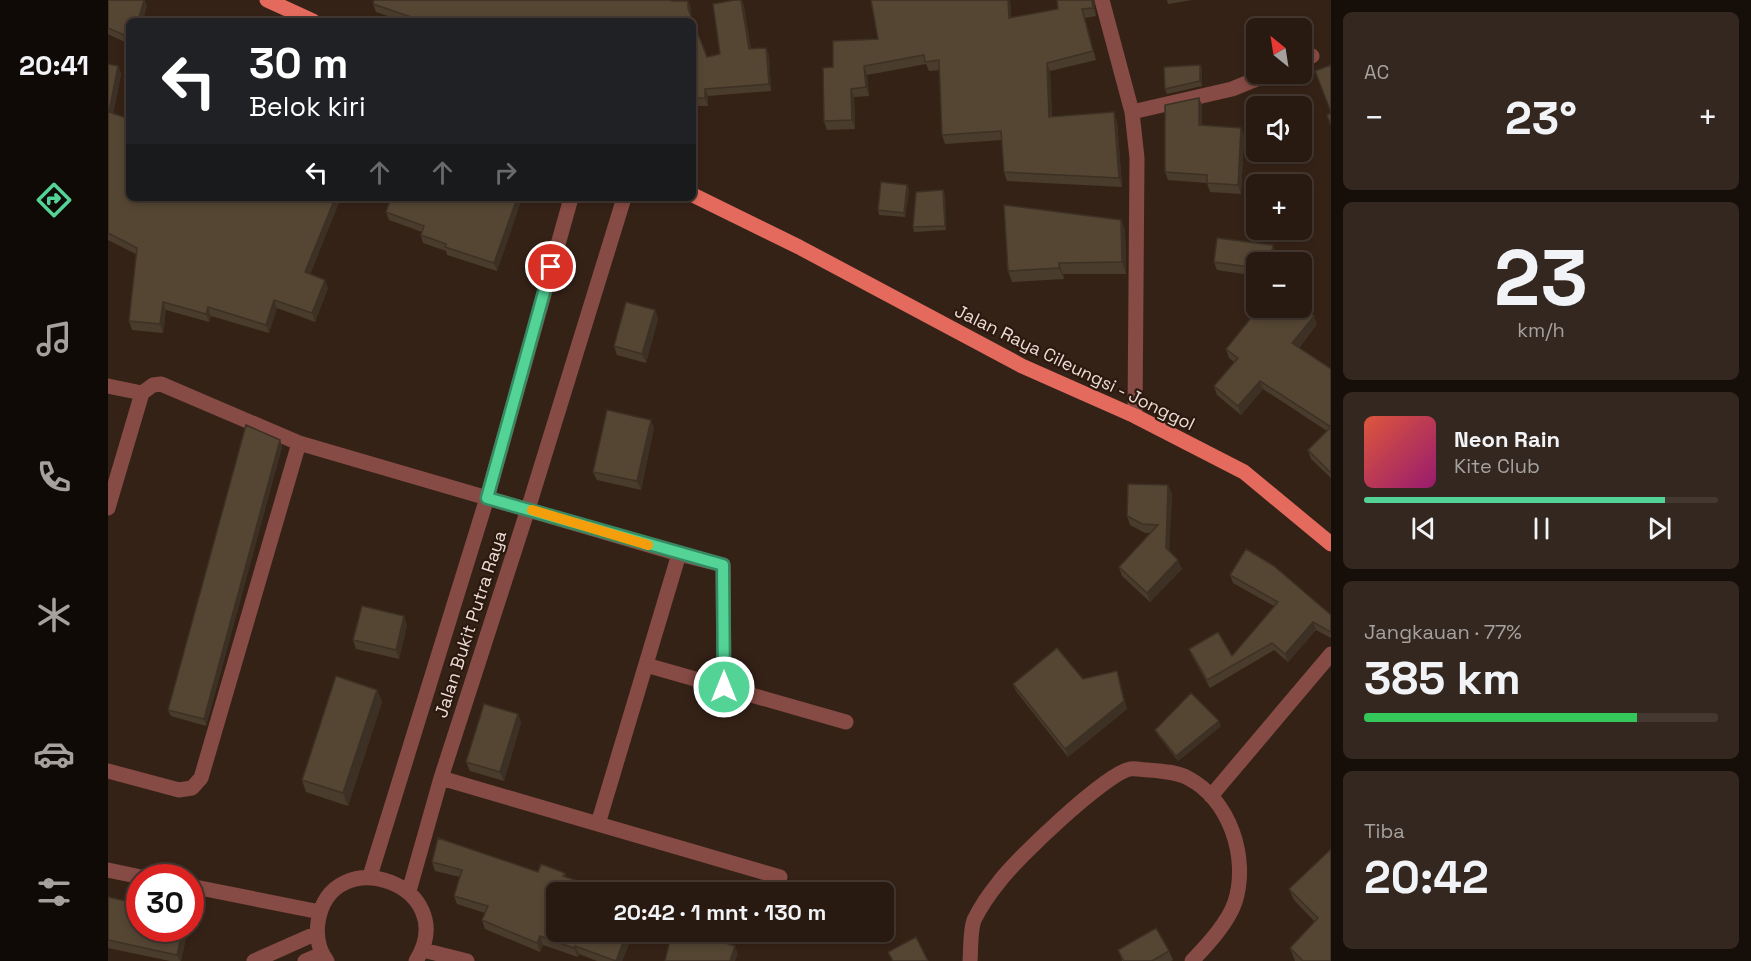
<!DOCTYPE html>
<html lang="id">
<head>
<meta charset="utf-8">
<style>
	:root { --surface:#281a11; --page:#34271f; --text:#f1f3f6; --muted:#a5a19f; --line:#443831; --accent:#53d396 }
	body { margin:0; font-family:"Space Grotesk",sans-serif; background:var(--page); color:var(--text); height:100vh; display:flex; flex-direction:column; font-size:22px; white-space:nowrap }
	* { box-sizing:border-box; margin:0 }
	p { font-size:20px; color:var(--muted) }
	.icon { flex:none; width:33px; height:33px; fill:none; stroke:currentColor; stroke-width:2; stroke-linecap:round; stroke-linejoin:round }
	.map { position:relative; flex:1; overflow:hidden }
	.sheet { display:flex; flex-direction:column; gap:12px; padding:12px; background:#160e09; width:420px }
	.sheet>* { flex:none }
	.guide { position:absolute; left:18px; top:18px; width:570px; height:183px; border-radius:9px; box-shadow:0 3px 9px #0003,0 0 0 2px var(--line); background:#202124; color:#fff; overflow:hidden }
	.needle { width:39px; rotate:330deg }
	.fabs { position:absolute; left:1138px; top:18px; display:grid; gap:12px }
	.fabs a { display:grid; place-items:center; width:66px; height:66px; border-radius:9px; background:var(--surface); box-shadow:0 3px 9px #0003,0 0 0 2px var(--line); font-size:30px }
	.speed { position:absolute; left:18px; top:864px; display:flex; gap:12px; font-size:30px; font-weight:700; text-align:center }
	.speed>* { display:grid; place-content:center; width:78px; height:78px; border-radius:50%; background:var(--surface); box-shadow:0 3px 9px #0003,0 0 0 2px var(--line); line-height:1 }
	.speed .limit { border:9px solid #d22; background:#fff; color:#111 }
	.pin { position:absolute; display:grid; place-items:center; width:51px; height:51px; color:#fff; margin:-26px; border:3px solid #fff; border-radius:50%; box-shadow:0 2px 6px #0007 }
	.me { position:absolute; width:66px; margin:-33px; rotate:0deg; stroke-linejoin:round; filter:drop-shadow(0 0 4px #0008) }
	.turn { display:flex; align-items:center; gap:21px; height:126px; padding:0 24px; font-size:27px }
	.turn .icon { width:78px; height:78px; stroke-width:2.5 }
	.turn b { display:block; font-size:42px; line-height:51px }
	.lanes { display:flex; align-items:center; height:57px; padding:0 24px; background:#0003; justify-content:center; gap:30px; direction:ltr }
	.lanes .off { opacity:.35 }
	.big { font-size:45px; font-weight:600; line-height:1.1 }
	.sheet .card { flex:1; display:flex; flex-direction:column; justify-content:center; gap:9px; min-width:0; padding:0 21px; border-radius:9px; background:var(--page) }
	.sheet .dial { align-items:center; gap:0 }
	.dial b { font-size:78px; line-height:1 }
	.song { display:flex; align-items:center; gap:18px }
	.cover { width:72px; height:72px; border-radius:9px; background:linear-gradient(135deg,hsl(10 70% 55%),hsl(320 70% 35%)) }
	.played { height:6px; border-radius:3px; background:linear-gradient(90deg,var(--accent) 85%,var(--line) 85%) }
	.keys { display:flex; justify-content:space-around; direction:ltr }
	.heat { display:flex; justify-content:space-between; align-items:center; font-size:33px; direction:ltr }
	.charge { height:9px; border-radius:4px; background:linear-gradient(90deg,#34c759 77%,var(--line) 0) }
	.trip { position:absolute; left:438px; top:882px; width:348px; height:60px; border-radius:9px; background:var(--surface); box-shadow:0 3px 9px #0003,0 0 0 2px var(--line); font-weight:600; line-height:60px; text-align:center }
	main { display:flex; flex:1; min-height:0 }
	.tab-bar { display:flex; flex-direction:column; width:108px; justify-content:space-around; align-items:center; background:#100a07; color:var(--muted) }
	.tab-bar .icon { width:42px; height:42px }
	.tab-bar .active { color:var(--accent) }
	.tab-bar b { font-size:27px; color:var(--text) }
	.map>svg:first-child { display:block }
	.lines { fill:none; stroke-linecap:round; stroke-linejoin:round }
	.minor { stroke:#864b44; stroke-width:15 }
	.primary { stroke:#e46a5d; stroke-width:15 }
	.wall { fill:#493c2d }
	.shaded-wall { fill:#3c3124 }
	.building { fill:#554634; stroke:#3c3124; stroke-width:1.5 }
	.route-casing { stroke:#368962; stroke-width:15 }
	.route { stroke:#53d396; stroke-width:10 }
	.slow { stroke:#f59e0b; stroke-width:10 }
	.labels { text-anchor:middle; dominant-baseline:central; stroke-width:4.5; stroke-linejoin:round; paint-order:stroke }
	.street-label { font-size:18px; fill:#ebddd6; stroke:#2b180e }
</style>
</head>
<body>
<main>
<nav class="tab-bar">
<b>20:41</b>
<svg class="icon active" aria-label="directions" viewBox="0 0 24 24"><path d="M12 3l9 9-9 9-9-9zM9 14v-3h6M13 9l2 2-2 2"/></svg>
<svg class="icon" aria-label="music" viewBox="0 0 24 24"><path d="M9 18V5l10-2v13"/><circle cx="6" cy="18" r="3"/><circle cx="16" cy="16" r="3"/></svg>
<svg class="icon" aria-label="phone" viewBox="0 0 24 24"><path d="M5 4h4l2 5-3 2q2 4 5 5l2-3 5 2v4C11 20 4 13 5 4z"/></svg>
<svg class="icon" aria-label="climate" viewBox="0 0 24 24"><path d="M12 3v18M4 7l16 10M4 17L20 7"/></svg>
<svg class="icon" aria-label="car" viewBox="0 0 24 24"><path d="M5 17H2v-5l4-1 3-4h7l3 4 3 1v5h-3M9 17h6M6 11h13"/><circle cx="7" cy="17" r="2"/><circle cx="17" cy="17" r="2"/></svg>
<svg class="icon" aria-label="filters" viewBox="0 0 24 24"><path d="M4 7h16M4 17h16"/><circle cx="9" cy="7" r="2"/><circle cx="15" cy="17" r="2"/></svg>
</nav>
<div class="map">
<svg width="1223" height="961" viewBox="0 0 1223 961">
	<rect width="100%" height="100%" fill="#352217"/>
	<g class="lines">
		<!-- minor -->
		<path class="minor" d="M994,0L1024,112L1029,158L1027,416
			M1194,60L1204,56
			M1024,112L1124,89L1161,74
			M0,386L34,393
			M0,508L34,393L45,385L53,384L191,443
			M571,554L615,565L616,687
			M538,665L738,722
			M0,771L71,790L84,788L93,778L191,443L571,554L490,824L333,778
			M1103,796L1223,654
			M490,824L672,877
			M0,870L38,878
			M262,876L379,498L463,198
			M82,886L212,912
			M301,891L333,778L420,509L516,198
			M315,950L359,961
			M146,961L209,933
			M197,961L213,954
			M219,961C210,949 208,936 210,922C223,839 355,885 308,961
			M862,961C863,949 862,931 866,920C872,908 882,893 891,882C908,859 997,774 1022,769C1027,768 1035,770 1040,770C1053,771 1069,772 1080,778C1122,800 1141,858 1127,902C1120,923 1099,945 1084,961"/>
		<!-- primary -->
		<path class="primary" d="M159,0L205,21
			M585,195L691,247L914,366L1027,416L1136,472L1223,544"/>
	</g>
	<!-- wall -->
	<path class="wall" d="M0,0L39,6L21,21V44L0,34Z
		M266,0H565V1H580L583,9V15L599,57L612,54L634,0L636,7L643,49L658,48L661,55L663,91L600,96V106H585V21H295L268,12L265,4Z
		M902,0L903,18L950,9L949,0H986L988,16L977,18L988,60L942,71L944,116L1009,121L1014,187L899,181L896,172L894,140L837,144L834,135L831,70L821,71L818,64L759,75L761,96L746,97L747,129L719,130L716,121L725,67L770,39Z
		M1059,0H1084L1060,4Z
		M0,64L10,66L13,74L5,114L220,288L207,322L169,308L161,333L103,316L101,322L58,310L55,333L24,330L21,321L28,254L0,240Z
		M1092,65L1094,69V86L1059,94L1057,89Z
		M1091,98L1094,106V125L1133,128L1136,136L1133,194L1102,192L1099,183L1060,180L1057,172Z
		M799,185L801,190L797,217L771,215L770,210Z
		M837,195L838,230L806,232L805,227Z
		M414,198L389,271L339,255L338,251L315,243L313,235L314,232L281,220L278,212Z
		M1013,220L1017,231L1018,274H955L956,279L904,282L900,271Z
		M1168,254L1167,262H1149V276L1109,270L1106,262Z
		M547,310L550,319L538,363L509,355L506,346Z
		M1209,324L1191,348L1223,369V478L1203,459L1200,450L1219,431L1155,389L1133,415L1109,395L1106,386L1126,362L1121,358L1118,349Z
		M546,428L533,490L489,480L485,472Z
		M172,440L174,447L98,726L63,716L60,710Z
		M1060,485L1064,494L1061,552L1074,569L1042,602L1014,576L1011,567L1042,533H1037L1022,525L1019,516Z
		M1122,575L1223,615V638L1208,630L1180,662L1166,650L1102,688L1084,656L1081,649L1124,656L1166,606L1125,583Z
		M299,625L291,659L248,649L245,640Z
		M1009,671L1011,678L1019,709L960,757L908,691L905,684L975,679Z
		M269,690L274,702L240,806L198,792L194,780Z
		M410,714L413,723L396,781L362,771L358,762Z
		M1113,726L1070,761L1049,734L1047,730Z
		M1223,849V961H1187L1182,948L1207,922L1186,900L1181,889Z
		M324,862L430,872L457,873L458,877L526,932L514,961H489L471,954L470,957L435,945L432,952L377,929L374,920L377,913L349,904L346,896L352,877L327,871Z
		M0,897L80,928L73,961H62L0,948Z
		M1010,950L1061,951L1065,960L1063,961H1014Z"/>
	<!-- shaded-wall -->
	<path class="shaded-wall" d="M34,0H37L39,6L35,21H30Z
		M633,0L636,7L644,57L641,49Z
		M900,0H902L904,27L901,18Z
		M984,0H986L988,16L985,8Z
		M580,1L583,9V16L580,8Z
		M974,9L977,18L988,60L985,51Z
		M658,48L661,55L663,91L661,84Z
		M939,63L942,71L944,125L941,117Z
		M1092,65L1094,69V86L1092,81Z
		M10,66L13,74L4,120L1,112Z
		M756,66L759,75L761,96L758,87Z
		M597,89L600,96V106L597,98Z
		M743,89L746,97L747,129L744,120Z
		M1091,98L1094,106V134L1091,125Z
		M1006,112L1009,121L1014,187L1011,178Z
		M1133,128L1136,136L1133,194L1130,185Z
		M799,185L801,190L797,217L796,213Z
		M835,190L837,195L838,230L837,226Z
		M227,198H233L200,280L197,272Z
		M409,198H414L389,271L386,263Z
		M1013,220L1017,231L1018,274L1014,262Z
		M1165,245L1168,254L1167,262H1162Z
		M951,263L955,274L956,279L951,268Z
		M217,280L220,288L207,322L204,313Z
		M166,300L169,308L161,333L158,325Z
		M55,302L58,310L55,333L52,324Z
		M100,307L103,316L101,322L98,314Z
		M547,310L550,319L538,363L534,354Z
		M1206,316L1209,324L1187,352L1184,343Z
		M1152,381L1155,389L1133,415L1130,406Z
		M543,420L546,428L533,490L529,481Z
		M172,440L174,447L98,726L96,719Z
		M1060,485L1064,494L1061,557L1058,548Z
		M1070,560L1074,569L1042,602L1039,593Z
		M296,616L299,625L291,659L288,650Z
		M1205,622L1208,630L1180,662L1177,654Z
		M1009,671L1011,678L1019,709L960,757L957,749Z
		M269,690L274,702L240,806L235,793Z
		M410,714L413,723L396,781L392,772Z
		M1111,721L1113,726L1070,761L1068,756Z
		M75,928H80L73,961H72L69,955Z
		M519,932H526L514,961H508Z
		M590,932H594L592,941L589,934Z
		M432,936L435,945L432,952L429,943Z
		M467,946L471,954L470,957L466,948Z
		M627,946L630,954L627,961H622Z"/>
	<!-- building -->
	<path class="building" d="M0,0H36L30,21H21V37L0,28Z
		M266,0H563V1H580V8L599,57L612,54L605,4L627,0H633L641,49L658,48L661,84L597,89V98H585V21H315L265,4Z
		M763,0H900L901,18L950,9L949,0H984L985,8L974,9L985,51L939,63L941,117L1006,112L1011,178L896,172L893,131L834,135L831,60L817,62L816,55L756,66L758,87L743,89L744,120L716,121L715,68L725,67V41L770,39Z
		M0,64L10,66L1,112L21,119V198H227L197,272L217,280L204,313L166,300L158,325L100,307L98,314L55,302L52,324L21,321L29,248L0,233Z
		M1092,65V81L1057,89L1056,67Z
		M1223,65V112L1207,71Z
		M1091,98V125L1133,128L1130,185L1099,183V175L1057,172V105Z
		M1223,113V125L1219,115Z
		M773,182L799,185L796,213L770,210Z
		M835,190L837,226L805,227L808,192Z
		M283,198H409L386,263L337,247L338,244L313,235L316,226L278,212Z
		M896,205L1013,220L1014,262L951,263V268L900,271Z
		M1109,238L1165,245L1162,262H1149V268L1106,262Z
		M518,302L547,310L534,354L506,346Z
		M1194,307L1206,316L1184,343L1223,369V473L1200,450L1223,427L1152,381L1130,406L1106,386L1130,358L1118,349L1151,308Z
		M499,410L543,420L529,481L485,472Z
		M138,425L172,440L96,719L60,710Z
		M1020,484L1060,485L1058,548L1070,560L1039,593L1011,567L1050,525L1034,524L1019,516Z
		M1138,549L1166,566L1223,615V632L1205,622L1177,654L1164,643L1099,680L1081,649L1110,632L1124,656L1170,602L1122,575Z
		M254,606L296,616L288,650L245,640Z
		M949,648L975,679L1009,671L1016,701L957,749L905,684Z
		M228,676L269,690L235,793L194,780Z
		M1083,693L1111,721L1068,756L1047,730Z
		M376,704L410,714L392,772L358,762Z
		M330,838L430,872L433,864L457,873L455,876L502,892H448V932H519L508,961L467,946L466,948L432,936L429,943L374,920L380,906L346,896L354,870L324,862Z
		M1223,849V961H1195L1182,948L1210,918L1181,889Z
		M506,885L526,892H503Z
		M0,897L32,904V928H75L69,955L0,940Z
		M1048,928L1061,951L1044,961H1016L1010,950Z
		M564,932H590L589,934L627,946L622,961H557Z
		M808,937L820,961H785L780,952Z"/>
	<g class="lines">
		<defs>
			<path id="route" d="M443,267L379,498L615,565L616,687"/>
		</defs>
		<!-- route casing -->
		<use href="#route" class="route-casing"/>
		<!-- route -->
		<use href="#route" class="route"/>
		<!-- slow -->
		<path class="slow" d="M424,510L540,545"/>
	</g>
	<g class="labels">
		<!-- street labels -->
		<g class="street-label">
			<text transform="translate(967 367) rotate(26)">Jalan Raya Cileungsi - Jonggol</text>
			<text transform="translate(362 624) rotate(-72)">Jalan Bukit Putra Raya</text>
		</g>
	</g>
</svg>
<div class="fabs">
<a><svg class="needle" viewBox="-14 -14 28 28"><path d="M0-13l5 13h-10z" fill="#e53935"/><path d="M0 13l5-13h-10z" fill="#a5a19f"/></svg></a>
<a><svg class="icon" aria-label="sound" viewBox="0 0 24 24"><path d="M4 9h4l5-4v14l-5-4H4zM17 9q2 3 0 6"/></svg></a>
<a>+</a>
<a>−</a>
</div>
<div class="speed"><div class="limit">30</div></div>
<div class="pin" style="left:443px;top:267px;background:#d93025"><svg class="icon" aria-label="arrive" viewBox="0 0 24 24"><path d="M6 21V4h12l-3 4 3 4H6"/></svg></div>
<svg class="me" style="left:616px;top:687px" viewBox="-20 -20 40 40"><circle r="17" fill="#53d396" stroke="#fff" stroke-width="3"/><path d="M0-11L8 9 0 5-8 9z" fill="#fff"/></svg>
<div class="trip">20:42 · 1 mnt · 130 m</div>
<div class="guide">
<div class="turn"><svg class="icon" aria-label="left" viewBox="0 0 24 24"><path d="M17 20v-9H6M10 6l-5 5 5 5"/></svg><div><b>30 m</b>Belok kiri</div></div>
<div class="lanes"><svg class="icon" aria-label="left" viewBox="0 0 24 24"><path d="M17 20v-9H6M10 6l-5 5 5 5"/></svg><svg class="icon off" aria-label="ahead" viewBox="0 0 24 24"><path d="M12 20V5M6 11l6-6 6 6"/></svg><svg class="icon off" aria-label="ahead" viewBox="0 0 24 24"><path d="M12 20V5M6 11l6-6 6 6"/></svg><svg class="icon off" aria-label="right" viewBox="0 0 24 24"><path d="M7 20v-9h11M14 6l5 5-5 5"/></svg></div>
</div>
</div>
<section class="sheet">
<div class="card"><p>AC</p>
<div class="heat"><a>−</a><b class="big">23°</b><a>+</a></div>
</div>
<div class="card dial"><b>23</b><p>km/h</p></div>
<div class="card">
<div class="song"><i class="cover"></i><div><b>Neon Rain</b><p>Kite Club</p></div></div>
<div class="played"></div>
<div class="keys"><svg class="icon" aria-label="previous" viewBox="0 0 24 24"><path d="M18 5L8 12l10 7zM5 5v14"/></svg><svg class="icon" aria-label="pause" viewBox="0 0 24 24"><path d="M8 5v14M16 5v14"/></svg><svg class="icon" aria-label="next" viewBox="0 0 24 24"><path d="M6 5l10 7-10 7zM19 5v14"/></svg></div>
</div>
<div class="card"><p>Jangkauan · 77%</p><b class="big">385 km</b><div class="charge"></div></div>
<div class="card"><p>Tiba</p><b class="big">20:42</b></div>
</section>
</main>
</body>
</html>
